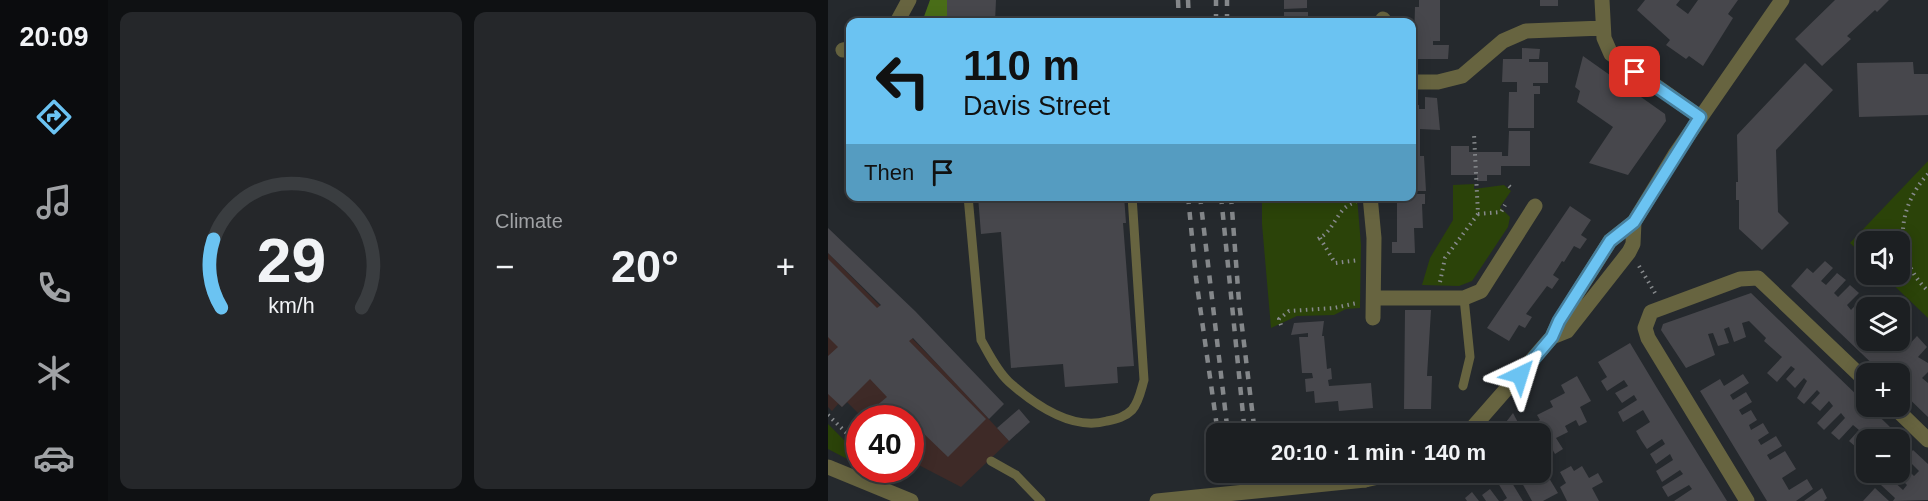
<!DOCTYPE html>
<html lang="en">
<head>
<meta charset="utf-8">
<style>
	:root { --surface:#1c1f22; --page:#25272a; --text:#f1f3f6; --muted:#a0a2a5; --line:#3a3d40; --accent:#6bc3f2 }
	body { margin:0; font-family:Helvetica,sans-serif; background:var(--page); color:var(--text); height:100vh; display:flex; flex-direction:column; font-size:22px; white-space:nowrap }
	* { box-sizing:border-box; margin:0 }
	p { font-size:20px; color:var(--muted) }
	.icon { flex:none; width:33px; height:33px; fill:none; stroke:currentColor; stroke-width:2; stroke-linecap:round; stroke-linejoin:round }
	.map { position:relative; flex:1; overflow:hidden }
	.panel { display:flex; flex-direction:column; gap:12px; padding:12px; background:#0f1113; width:720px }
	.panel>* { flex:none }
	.top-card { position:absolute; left:18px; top:18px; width:570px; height:183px; border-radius:12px; box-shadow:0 3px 15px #0003,0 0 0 2px var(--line); background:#6bc3f2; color:#111; overflow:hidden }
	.buttons { position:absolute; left:1028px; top:231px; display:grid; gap:12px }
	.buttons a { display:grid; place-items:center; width:54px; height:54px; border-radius:12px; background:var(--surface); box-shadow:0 3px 15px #0003,0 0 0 2px var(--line); font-size:30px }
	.speed { position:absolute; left:18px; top:405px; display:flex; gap:12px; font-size:30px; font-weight:700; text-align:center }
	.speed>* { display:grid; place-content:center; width:78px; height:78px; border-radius:50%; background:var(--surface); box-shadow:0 3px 15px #0003,0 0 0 2px var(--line); line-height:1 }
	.speed .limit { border:9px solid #d22; background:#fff; color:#111 }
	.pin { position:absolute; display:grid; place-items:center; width:51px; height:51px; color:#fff; margin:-26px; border-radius:12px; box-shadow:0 3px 9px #0006 }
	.me { position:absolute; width:66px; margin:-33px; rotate:41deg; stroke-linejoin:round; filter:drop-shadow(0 0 4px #0008) }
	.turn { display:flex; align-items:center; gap:21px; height:126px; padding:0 18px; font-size:27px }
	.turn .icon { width:78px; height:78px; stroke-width:2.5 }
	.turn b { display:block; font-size:42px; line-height:51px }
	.then { display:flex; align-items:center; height:57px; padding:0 18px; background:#0003; gap:12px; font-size:22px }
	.big { font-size:45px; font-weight:700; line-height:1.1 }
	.panel .widget { flex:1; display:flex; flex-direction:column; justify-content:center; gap:9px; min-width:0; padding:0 21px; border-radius:12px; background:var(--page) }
	.panel .dial { align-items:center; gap:0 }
	.dial svg { height:156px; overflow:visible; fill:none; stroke:var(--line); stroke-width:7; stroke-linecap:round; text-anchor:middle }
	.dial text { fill:var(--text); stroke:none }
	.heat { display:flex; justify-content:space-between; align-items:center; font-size:33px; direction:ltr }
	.panel .tiles { flex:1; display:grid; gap:12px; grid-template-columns:repeat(2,1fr) }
	.trip { position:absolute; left:378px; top:423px; width:345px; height:60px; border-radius:12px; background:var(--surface); box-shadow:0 3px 15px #0003,0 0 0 2px var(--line); font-weight:700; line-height:60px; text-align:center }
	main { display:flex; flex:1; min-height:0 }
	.dock { display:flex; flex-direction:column; width:108px; justify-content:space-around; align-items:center; background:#0b0c0e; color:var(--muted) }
	.dock .icon { width:42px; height:42px }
	.dock .current { color:var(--accent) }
	.dock b { font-size:27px; color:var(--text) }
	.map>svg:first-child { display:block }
	.commercial { fill:#3e2a27 }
	.green { fill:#2b4309 }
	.forest { fill:#496d18 }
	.building { fill:#47474c }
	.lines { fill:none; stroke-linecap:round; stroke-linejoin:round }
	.path { stroke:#878a8d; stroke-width:4; stroke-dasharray:1.5 4.5; stroke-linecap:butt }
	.service { stroke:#676440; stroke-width:9 }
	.minor { stroke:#676440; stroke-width:15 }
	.tertiary { stroke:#676440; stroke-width:15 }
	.rail { stroke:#84878a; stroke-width:4.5; stroke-dasharray:8 8; stroke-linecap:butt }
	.tertiary-bridge { stroke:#676440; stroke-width:15 }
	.route-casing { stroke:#467f9d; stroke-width:15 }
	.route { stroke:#6bc3f2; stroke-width:10 }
</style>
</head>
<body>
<main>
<nav class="dock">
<b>20:09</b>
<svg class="icon current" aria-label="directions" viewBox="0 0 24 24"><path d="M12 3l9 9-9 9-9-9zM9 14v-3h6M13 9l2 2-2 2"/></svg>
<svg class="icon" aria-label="music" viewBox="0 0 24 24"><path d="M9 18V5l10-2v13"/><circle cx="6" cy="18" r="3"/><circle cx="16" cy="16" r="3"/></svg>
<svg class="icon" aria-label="phone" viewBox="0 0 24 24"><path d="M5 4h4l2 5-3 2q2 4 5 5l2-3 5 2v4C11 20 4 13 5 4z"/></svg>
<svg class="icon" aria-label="climate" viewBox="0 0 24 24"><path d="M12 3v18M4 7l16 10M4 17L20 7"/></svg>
<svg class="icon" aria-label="car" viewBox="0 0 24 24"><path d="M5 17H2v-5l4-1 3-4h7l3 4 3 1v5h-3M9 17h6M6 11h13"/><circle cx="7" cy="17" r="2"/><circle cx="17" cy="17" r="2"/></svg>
</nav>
<section class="panel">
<div class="tiles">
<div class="widget dial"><svg viewBox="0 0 100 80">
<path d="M14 69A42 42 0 1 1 86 69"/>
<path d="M14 69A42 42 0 0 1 10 34" stroke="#6bc3f2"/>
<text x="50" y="56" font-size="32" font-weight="700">29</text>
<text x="50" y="72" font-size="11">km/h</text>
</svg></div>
<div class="widget"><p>Climate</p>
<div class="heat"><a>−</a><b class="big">20°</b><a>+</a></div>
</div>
</div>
</section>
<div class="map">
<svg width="1100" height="501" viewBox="0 0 1100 501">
	<rect width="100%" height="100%" fill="#25292d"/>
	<!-- commercial -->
	<path class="commercial" d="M0,253L122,377L181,441L133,487L83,461L82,418H35L19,402L14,407L10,404L4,411L0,407Z"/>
	<!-- green -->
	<path class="green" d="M1100,161V318L1055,275L1071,274V242H1038V258L1022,243Z
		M646,184V189L676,185L683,191L672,207L682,217L680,227L644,281L631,286L594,285L602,258L625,220V185Z
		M434,197H529L533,245L532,308L518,309L506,315L469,316L443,328L434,224Z
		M0,424L28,452L29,464L0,449Z
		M43,470H68L75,474L73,480Z"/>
	<!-- forest -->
	<path class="forest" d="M102,0H119V22H94Z"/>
	<!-- building -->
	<path class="building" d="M119,0H168L167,22H119Z
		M456,0H479V8L456,9Z
		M591,0H612V41H605V45H621L620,59H590V41H586L587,7H591Z
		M712,0H730V6H712Z
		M817,0H852L848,5L860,14L870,0H910L900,14L905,18L875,66L861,56L858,59L838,45L842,40L809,10Z
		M1007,0H1061L1049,12L1047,10L1019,36L1023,39L994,66L967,39Z
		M456,12H480V22H456Z
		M694,48L712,49L711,59H701V62H720V83H705V86H712V94H706V128H680L681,92H689V82H674L675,59H694Z
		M755,56L837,114L838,121L800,175L761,163L785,127L749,102L752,91L747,87Z
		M1085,62L1086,74H1100V115L1031,117L1029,63Z
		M977,63L1005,90L948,150L950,212L961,223L934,250L911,229V200H908V182H910L909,135Z
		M597,97L609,98L612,130L592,129V156H596L598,191H584V105H591V109H597Z
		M681,131H702V166H673V175H659V181H649V175H623V146H641V152H674V156H680Z
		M584,194H597V204H594L595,228H586L587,253H564V242H569V196H584Z
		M150,196H296L298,223H295L306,366L289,367L290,383L237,387L235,364L183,368L173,232L153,234Z
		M742,206L763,220L753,235L759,239L752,249L746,246L736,262L734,261L725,275L731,279L724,289L719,286L698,314L704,317L697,328L691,325L681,341L659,328Z
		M0,228L87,311L176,404L161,419L85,338L81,341L158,419L120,457L94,432L82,445V418H58L47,407L59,397L42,379L14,407L0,394V356L10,347L0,337V259L49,308L53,305L0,253Z
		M997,261L1005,268L993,281L998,285L1009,273L1018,280L1006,293L1010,297L1022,285L1031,293L1019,305L1023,310L1035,297L1043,304L1032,317L1036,321L1038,319V340H1071V335L1079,342L1075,347L1077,349L1089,336L1099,347L1090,357L1100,363V372L1094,378L1100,383V417L1071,389V374H1055L963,286L979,268L985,273Z
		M923,293L1059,424L1073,438L1072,440L1038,438L1029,448L1021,441L1031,430L1025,425L1011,440L1003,433L1017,418L1013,413L996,430L989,423L1005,406L1001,401L992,411L983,403L992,393L989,390L976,404L969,398L979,381L976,378L967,388L958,379L967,369L963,366L949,382L939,373L954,357L936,341L938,338L921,321L914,323L918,337L906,342L901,327L896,329L901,343L890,346L885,333L880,334L887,355L858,368L833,330L835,324Z
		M577,310H603L599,376H604L603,409H576Z
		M496,321L494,336H496L499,369L503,368L504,379L500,380L501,386L543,383L545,408L511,411L510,401L487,403L486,391L478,392L477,379L485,378L484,373H474L471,337H480V333L463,335L466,323Z
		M802,343L829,388L899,501H846L864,489L861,485L840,497L834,487L855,474L852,470L834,482L828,471L845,460L842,454L828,464L822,454L837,444L834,439L819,449L813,440L808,431L822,422L815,410L795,422L790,412L809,400L806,395L794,403L787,393L800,386L796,380L779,391L773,381L779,377L770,362Z
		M915,374L921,383L902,395L905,400L918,392L924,402L911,410L914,415L923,410L929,420L921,425L923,430L935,423L941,433L930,440L933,445L948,436L954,446L939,455L942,460L957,451L968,469L954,478L961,490L979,479L985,489L968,501H939L872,391L892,379L896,386Z
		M749,376L763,401L752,407L759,422L751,426L748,420L737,426L740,432L728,438L735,449L727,454L723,447L712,453V434H700L697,429L712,420L709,415L725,407L722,401L737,393L733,385Z
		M191,409L202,422L181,441L169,428Z
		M685,413L696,434H667L675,426Z
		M1038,448V462L1036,465L1031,460L1028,464L1026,461Z
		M1085,450L1100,464V500L1065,501L1067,498L1053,485L1061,477L1075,490L1079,485L1066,472H1071L1074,464L1086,476L1091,471L1078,458Z
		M712,463L730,493L715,501H704L688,472H712Z
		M743,466L746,471L754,466L761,478L770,473L775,482L764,488L771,501H739L732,487L738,483L732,472Z
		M681,478L695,501H675L679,498L670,483Z
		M994,488L999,498L996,501H976Z
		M1047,488L1061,501H1035Z
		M662,489L671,501H658L654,495Z
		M644,492L651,501H639L637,498Z"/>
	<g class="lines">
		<!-- path -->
		<path class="path" d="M1100,174C1068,208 1065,258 1100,291
			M681,186L684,189
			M650,214L673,212L677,205
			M492,238L507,263L531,260
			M490,239C508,230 508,207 528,202
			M811,266L827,293
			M612,282L617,258L650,214L646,134
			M453,325L451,319L461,311L506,308L529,303
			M0,415L32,446"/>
		<!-- service -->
		<path class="service" d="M140,196L153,340C161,354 169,371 181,382C207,405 244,431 279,421C289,419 297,417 304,410C311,402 313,390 316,380L304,196
			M635,386L642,357L636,298
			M163,461L188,475L213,501"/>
		<!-- minor -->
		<path class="minor" d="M774,0L776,38L783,54L872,117
			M555,19L557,22
			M69,22L81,0
			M15,50L22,49
			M584,82H610L634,76L675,41L698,31L775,28
			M542,196L546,238L545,318
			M546,298H636L653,291L707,206
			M1065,406L1100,440
			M919,501L820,338L817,328L823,312L912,279L930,278L1038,381"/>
		<!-- tertiary -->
		<path class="tertiary" d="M724,337L739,331L801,252L805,244L806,222
			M639,434L724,337L731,322L782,241L806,222L848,153L954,0
			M0,467L83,501
			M537,480L573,472"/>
		<!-- rail -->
		<path class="rail" d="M350,0L351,22
			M360,0L361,22
			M388,22V0
			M399,22V0
			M360,196L368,278L390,434
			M372,196L400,434
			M393,196L417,434
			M403,196L411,302L427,434
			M397,472L402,501
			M408,472L413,501
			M423,472L428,501
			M433,472L438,501"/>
		<!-- tertiary-bridge -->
		<path class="tertiary-bridge" d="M329,501L537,480"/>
	</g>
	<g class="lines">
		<defs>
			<path id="route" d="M692,375L724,337L731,321L782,241L806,222L872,117L807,72"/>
		</defs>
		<!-- route casing -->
		<use href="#route" class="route-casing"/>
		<!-- route -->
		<use href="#route" class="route"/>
	</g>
</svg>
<div class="buttons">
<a><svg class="icon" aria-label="sound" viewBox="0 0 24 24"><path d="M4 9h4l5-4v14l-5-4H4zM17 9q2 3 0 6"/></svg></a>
<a><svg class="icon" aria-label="layers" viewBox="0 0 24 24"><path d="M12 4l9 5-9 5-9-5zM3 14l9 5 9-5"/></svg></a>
<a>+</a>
<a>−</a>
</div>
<div class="speed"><div class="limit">40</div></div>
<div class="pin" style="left:807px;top:72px;background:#d93025"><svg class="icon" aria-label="arrive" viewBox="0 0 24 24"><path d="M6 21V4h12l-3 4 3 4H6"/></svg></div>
<svg class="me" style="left:692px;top:375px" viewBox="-20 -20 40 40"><path d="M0-17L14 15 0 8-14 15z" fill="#6bc3f2" stroke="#fff" stroke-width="4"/></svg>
<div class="trip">20:10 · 1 min · 140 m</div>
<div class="top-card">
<div class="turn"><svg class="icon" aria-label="left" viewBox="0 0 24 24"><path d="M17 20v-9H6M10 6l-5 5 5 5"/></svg><div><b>110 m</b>Davis Street</div></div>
<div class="then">Then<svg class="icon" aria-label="arrive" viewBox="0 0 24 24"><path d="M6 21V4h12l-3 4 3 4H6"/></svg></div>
</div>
</div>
</main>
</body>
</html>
